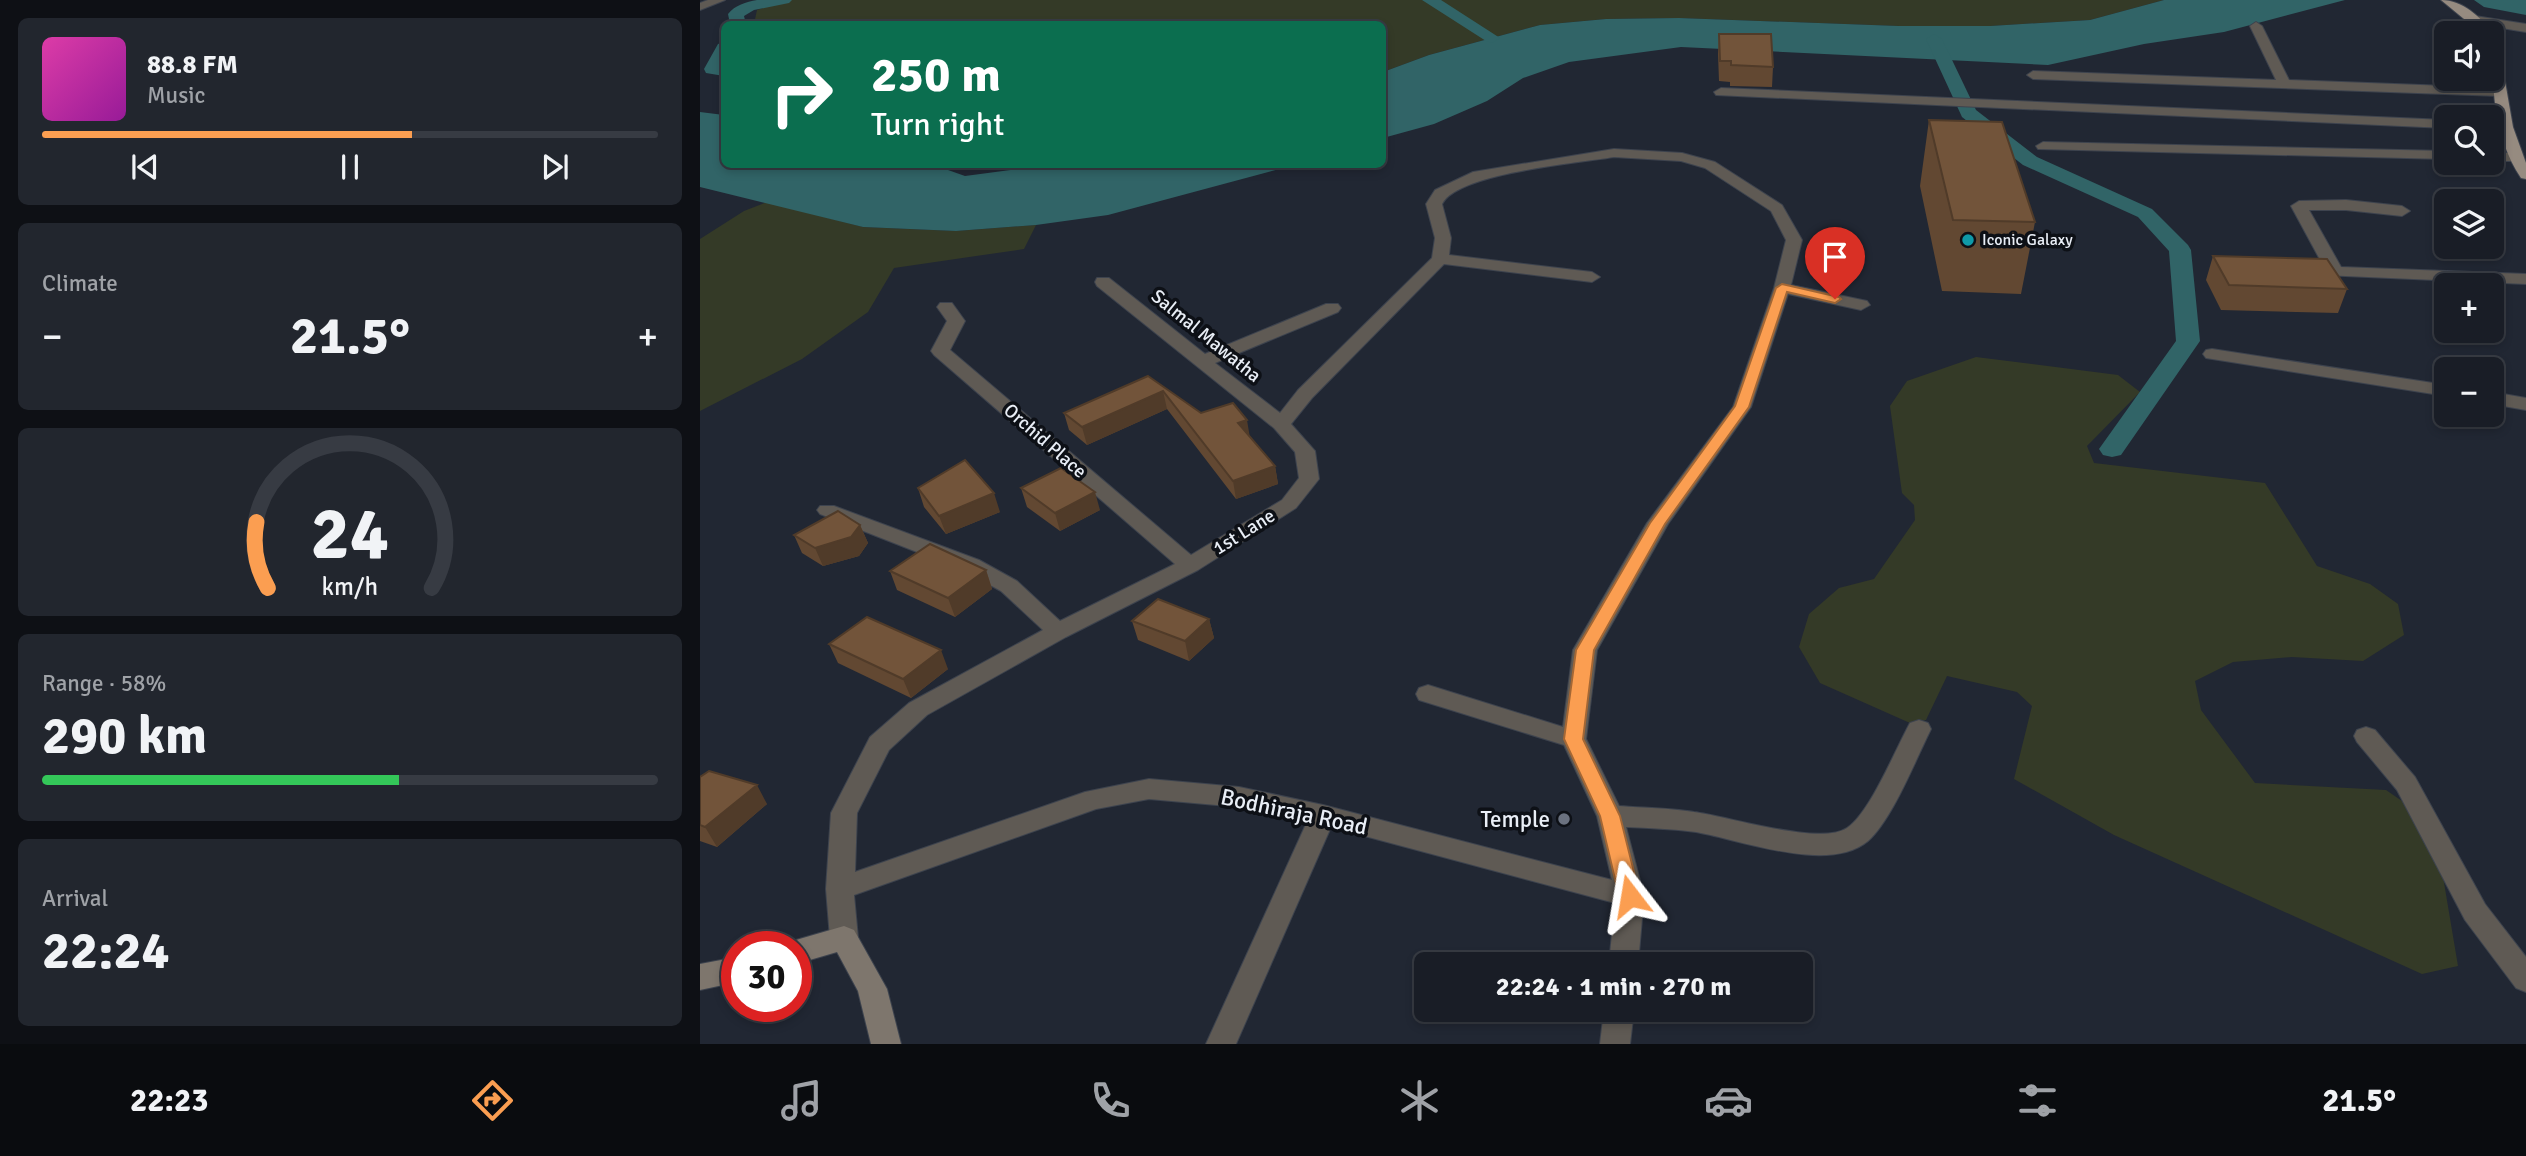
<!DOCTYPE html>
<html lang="en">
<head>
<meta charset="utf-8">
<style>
	:root { --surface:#191d26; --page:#22262e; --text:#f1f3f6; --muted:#9fa2a7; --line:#373b43; --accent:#fb9e51 }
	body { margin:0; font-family:Signika,sans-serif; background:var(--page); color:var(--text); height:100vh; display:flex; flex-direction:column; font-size:26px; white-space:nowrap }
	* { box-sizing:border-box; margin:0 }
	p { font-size:23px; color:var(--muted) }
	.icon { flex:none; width:38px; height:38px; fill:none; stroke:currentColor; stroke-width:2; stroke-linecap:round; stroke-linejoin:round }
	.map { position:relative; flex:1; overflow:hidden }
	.panel { display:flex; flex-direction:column; gap:18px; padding:18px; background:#0e1015; width:700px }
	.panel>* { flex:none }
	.banner { position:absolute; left:21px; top:21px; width:665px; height:147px; border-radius:10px; box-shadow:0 4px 10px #0003,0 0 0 2px var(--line); background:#0b6e4f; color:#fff; overflow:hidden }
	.buttons { position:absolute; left:1734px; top:21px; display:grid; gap:14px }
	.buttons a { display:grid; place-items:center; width:70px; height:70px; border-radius:10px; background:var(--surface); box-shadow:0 4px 10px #0003,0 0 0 2px var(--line); font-size:35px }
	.speed { position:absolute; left:21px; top:931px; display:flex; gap:14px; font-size:35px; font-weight:700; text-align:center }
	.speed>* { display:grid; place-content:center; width:91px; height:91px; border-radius:50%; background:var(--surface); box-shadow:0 4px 10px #0003,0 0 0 2px var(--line); line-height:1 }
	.speed .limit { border:10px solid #d22; background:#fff; color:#111 }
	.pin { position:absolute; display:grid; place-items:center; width:60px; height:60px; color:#fff; margin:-72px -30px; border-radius:50% 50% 50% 0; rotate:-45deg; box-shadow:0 0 7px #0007 }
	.pin .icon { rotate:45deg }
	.me { position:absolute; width:77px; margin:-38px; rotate:346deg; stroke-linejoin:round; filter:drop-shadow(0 0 5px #0008) }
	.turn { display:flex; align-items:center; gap:24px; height:147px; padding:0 35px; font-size:32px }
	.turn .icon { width:91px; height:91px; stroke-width:2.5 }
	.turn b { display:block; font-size:49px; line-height:60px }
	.big { font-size:52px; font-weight:700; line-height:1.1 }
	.panel .widget { flex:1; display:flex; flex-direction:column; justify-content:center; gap:10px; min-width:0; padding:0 24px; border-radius:10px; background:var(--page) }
	.panel .dial { align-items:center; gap:0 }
	.dial svg { height:182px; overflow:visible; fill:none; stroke:var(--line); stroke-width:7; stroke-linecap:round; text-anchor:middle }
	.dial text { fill:var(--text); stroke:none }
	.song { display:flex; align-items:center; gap:21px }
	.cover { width:84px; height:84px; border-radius:10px; background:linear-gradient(135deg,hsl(320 70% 55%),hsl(300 70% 35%)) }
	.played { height:7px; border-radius:4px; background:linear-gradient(90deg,var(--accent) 60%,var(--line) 60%) }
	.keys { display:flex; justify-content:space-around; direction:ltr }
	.heat { display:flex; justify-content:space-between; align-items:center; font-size:38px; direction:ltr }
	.charge { height:10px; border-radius:5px; background:linear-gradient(90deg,#34c759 58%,var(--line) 0) }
	.trip { position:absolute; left:714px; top:952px; width:399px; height:70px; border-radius:10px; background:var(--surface); box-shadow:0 4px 10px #0003,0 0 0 2px var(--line); font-weight:700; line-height:70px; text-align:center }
	.menu { display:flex; height:112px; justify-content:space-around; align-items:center; background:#0a0c0f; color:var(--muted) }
	.menu .icon { width:49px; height:49px }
	.menu .active { color:var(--accent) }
	.menu b { font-size:32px; color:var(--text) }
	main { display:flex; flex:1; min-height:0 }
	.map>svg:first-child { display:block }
	.green { fill:#343a27 }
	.water { fill:#316467 }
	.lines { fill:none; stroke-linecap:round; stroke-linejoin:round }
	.canal { fill:#316467; fill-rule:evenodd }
	.street-casing { stroke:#3d434e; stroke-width:2 }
	.secondary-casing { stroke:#3d434e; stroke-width:2 }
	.primary-casing { stroke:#3d434e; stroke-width:2 }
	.street { fill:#5f5a54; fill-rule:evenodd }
	.secondary { fill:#7e766d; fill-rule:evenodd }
	.primary { fill:#968b80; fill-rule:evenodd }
	.wall { fill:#624832 }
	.shaded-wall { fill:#503b29 }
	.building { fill:#72543a; stroke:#503b29; stroke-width:2 }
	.route { fill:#fb9e51; stroke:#a36735; stroke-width:2 }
	.culture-dot { fill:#0f9aa8; stroke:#0d1016; stroke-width:2.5 }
	.worship-dot { fill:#6b7280; stroke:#0d1016; stroke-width:2.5 }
	.labels { text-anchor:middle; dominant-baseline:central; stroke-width:7; stroke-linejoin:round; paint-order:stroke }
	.far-poi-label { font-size:16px; fill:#e9eef6; stroke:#0d1016; text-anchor:start }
	.street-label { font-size:19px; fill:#e9eef6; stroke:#0d1016 }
	.near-street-label { font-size:23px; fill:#e9eef6; stroke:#0d1016 }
	.near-poi-label { font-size:23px; fill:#e9eef6; stroke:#0d1016; text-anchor:end }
</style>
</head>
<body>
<main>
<section class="panel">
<div class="widget">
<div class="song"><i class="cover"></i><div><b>88.8 FM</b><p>Music</p></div></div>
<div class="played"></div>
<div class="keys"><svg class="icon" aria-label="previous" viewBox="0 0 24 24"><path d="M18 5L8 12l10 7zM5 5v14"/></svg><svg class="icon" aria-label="pause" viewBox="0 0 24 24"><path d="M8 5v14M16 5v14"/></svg><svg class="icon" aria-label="next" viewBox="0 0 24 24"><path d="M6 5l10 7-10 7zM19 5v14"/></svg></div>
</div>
<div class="widget"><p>Climate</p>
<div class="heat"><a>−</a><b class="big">21.5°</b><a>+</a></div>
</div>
<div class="widget dial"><svg viewBox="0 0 100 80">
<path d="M14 69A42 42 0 1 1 86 69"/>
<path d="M14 69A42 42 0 0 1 9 40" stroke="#fb9e51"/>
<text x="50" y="56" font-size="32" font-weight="700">24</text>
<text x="50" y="72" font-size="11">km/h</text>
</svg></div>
<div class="widget"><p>Range · 58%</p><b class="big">290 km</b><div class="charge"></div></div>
<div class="widget"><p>Arrival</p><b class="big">22:24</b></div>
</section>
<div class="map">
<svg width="1826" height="1044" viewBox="0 0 1826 1044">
	<rect width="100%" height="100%" fill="#212733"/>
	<!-- green -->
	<path class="green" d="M87,0H1464L1390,20L1290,26H1199L979,18L906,19L840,25L729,55L683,72L682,24H54L57,10Z
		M67,202L163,227L256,231L336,225L324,249L194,268L168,312L102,359L0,411V239L44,211Z
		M1276,357L1418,375L1440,392L1387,446L1394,463L1565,483L1617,566L1670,584L1698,604L1704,635L1663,661L1592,657L1533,662L1495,681L1501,710L1555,783L1686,790L1734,823L1758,966L1722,974L1414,835L1314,779L1332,706L1317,692L1247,676L1226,720L1210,723L1120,683L1099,647L1109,614L1139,588L1174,579L1215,520L1214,505L1202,493L1190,406L1207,381Z"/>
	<!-- water -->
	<path class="water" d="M1464,0H1645L1524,32L1444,44L1348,65L981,47L869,62L823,78L787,101L734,124L683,138V72L729,55L840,25L906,19L979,18L1199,26H1290L1390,20Z
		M1774,0H1826V15L1784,7Z
		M0,112L24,115V164H231L265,176L355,164L594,165L408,215L336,225L256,231L163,227L0,187Z"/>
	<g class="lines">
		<!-- canal -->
		<path class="canal" d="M57,0H92L89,3L54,10L44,16L46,24H30L28,14C35,5 46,2 57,0Z
			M722,0H741L800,38L792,43L786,41Z
			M1234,34L1242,39L1276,110L1337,157L1452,209L1488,245L1491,250L1500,341L1421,455L1412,457L1403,455L1399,449L1476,341L1469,251L1438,217L1323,165L1262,117L1226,39Z
			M24,42V76L6,73L4,69L18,44Z"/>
		<defs>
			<path id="street" d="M8,0H25L0,10V3Z
				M1775,16L1826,24V32L1771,23V17Z
				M1556,22L1562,26L1589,80L1800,88L1807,92L1800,96L1333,79L1327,75L1333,71L1576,80L1550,26Z
				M1021,88L1746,120V128L1016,95L1014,92Z
				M1792,122L1806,123L1813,127L1806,131L1792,130Z
				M1343,142L1746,151V159L1338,149L1336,146Z
				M914,149L982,153L1015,162L1082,205L1102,240L1091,285L1167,301L1170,305L1161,310L1088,294L1051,407L968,524L897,650L886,739L919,806C944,808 969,808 994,812C1027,816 1120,846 1147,828C1170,813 1196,748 1210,723L1219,720L1228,723L1231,729C1216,759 1192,820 1168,841C1129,874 1041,840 996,832C973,829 949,828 926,827L944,896L938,964H909L915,903L631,827L536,1044H506L607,822L539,807L449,799L396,809L154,895L158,938L154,946L144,950L134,946L130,938L126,889L131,813L170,737L209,703L343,630L301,591L263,570L120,514L117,510L120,506H134L279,560L317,581L360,621L475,564L234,355L231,351L247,321L237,307L240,303H252L265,321L250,350L491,555L582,500L599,478L595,452L574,428L397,286L395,282L397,278H409L505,354L626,304H638L641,308L638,312L515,363L580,413L598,390L732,258L735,238L726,204L735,190L773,172ZM914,157L981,161L1005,168L1071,211L1086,240L1074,288L1033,407L947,523L873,650L863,727L728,685L719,688L716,694L719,700L864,745L897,816L912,880L623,805L539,787L449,779L385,792L155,872L157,813L189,750L227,715L366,637L498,570L596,508L619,479L615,451L591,424L612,398L744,264L892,282L900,277L892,272L749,255L751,238L742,204C758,173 878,163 914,157Z
				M1792,153H1815L1822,157L1815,161H1792Z
				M1646,200L1702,206L1710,211L1702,216L1646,210H1609L1641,267L1826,274V284L1600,274L1598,271L1600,268L1624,267L1591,206L1599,201Z
				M1512,349L1746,385V396L1506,358L1503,354L1506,350Z
				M1792,392L1826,398V410L1792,404Z
				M1666,727L1675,730L1715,777L1785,904L1826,957V992L1816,988L1765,920L1697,790L1657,742L1654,736L1657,730Z
				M904,1010H934L930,1044H900Z"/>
			<path id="secondary" d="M144,926L154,930L187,989L201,1044H171L158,991L137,952L96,964V947H84L96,940Z
				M37,957V982L0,990V964Z"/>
			<path id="primary" d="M1741,0C1763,0 1780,17 1793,33H1781Z
				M1792,37L1798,41L1813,127L1826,163V179L1821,178C1793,136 1792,86 1792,37Z"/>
		</defs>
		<!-- street casing -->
		<use href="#street" class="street-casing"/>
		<!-- secondary casing -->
		<use href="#secondary" class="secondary-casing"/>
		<!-- primary casing -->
		<use href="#primary" class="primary-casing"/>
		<!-- street -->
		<use href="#street" class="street"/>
		<!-- secondary -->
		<use href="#secondary" class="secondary"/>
		<!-- primary -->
		<use href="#primary" class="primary"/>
	</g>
	<!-- wall -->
	<path class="wall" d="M1019,34L1073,67L1072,87L1030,86V82L1019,81L1018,54Z
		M1229,120L1335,222L1321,294L1242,291L1220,186Z
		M1513,256L1647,289L1638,313L1521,310L1506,280Z
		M448,376L501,413L550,437L575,466L578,484L536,499L467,409L387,445L369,430L364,413Z
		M218,488L300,512L246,534L224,507Z
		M321,488L400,510L360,531L327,507Z
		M160,525L168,543L159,556L123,566L102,553L94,535Z
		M286,570L292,589L255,617L197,590L190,571Z
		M509,619L514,638L489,661L438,640L432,621Z
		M129,644L248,669L211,698L138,663Z
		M0,777L67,804L17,847L0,841Z"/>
	<!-- shaded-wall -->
	<path class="shaded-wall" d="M463,391L467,409L387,445L382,427Z
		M547,420L550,438L538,423Z
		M575,466L578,484L536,499L533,481Z
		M395,492L400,510L360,531L355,513Z
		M294,493L300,512L246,534L239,516Z
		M160,525L168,543L159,556L123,566L115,548Z
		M286,570L292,589L255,617L248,598Z
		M509,619L514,638L489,661L485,641Z
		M241,650L248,669L211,698L203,679Z
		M57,785L67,804L17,847L5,827Z"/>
	<!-- building -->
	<path class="building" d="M1019,34H1071L1073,67L1031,65V61H1020Z
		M1229,120L1302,122L1335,222L1253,220Z
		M1513,256L1627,259L1647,289L1529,285Z
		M448,376L501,413L533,403L547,420L538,423L575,466L533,481L463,391L382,427L364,413Z
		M265,460L294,493L239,516L218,488Z
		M361,468L395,492L355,513L321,488Z
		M138,511L160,525L151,537L115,548L94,535Z
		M230,544L286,570L248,598L190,571Z
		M458,599L509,619L485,641L432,621Z
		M167,617L241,650L203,679L129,644Z
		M9,771L57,785L5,827L0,825V777Z"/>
	<!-- route -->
	<path class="route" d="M1082,284L1139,297L1141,299L1135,303L1087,292L1049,407L965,524L894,650L883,739L920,816L940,896L937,902L930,905L922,902L919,896L900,816L864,739L876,650L950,523L1035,406L1076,288Z"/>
	<!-- markers -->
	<circle class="culture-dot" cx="1268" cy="240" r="7"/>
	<circle class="worship-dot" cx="864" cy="819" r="7"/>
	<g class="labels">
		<!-- far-poi labels -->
		<g class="far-poi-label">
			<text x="1282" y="240">Iconic Galaxy</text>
		</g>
		<!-- street labels -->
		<g class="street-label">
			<text transform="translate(506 336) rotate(39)">Salmal Mawatha</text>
			<text transform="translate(345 441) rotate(41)">Orchid Place</text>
			<text transform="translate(544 532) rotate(-32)">1st Lane</text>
		</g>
		<!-- near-street labels -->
		<g class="near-street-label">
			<text transform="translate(594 812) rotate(12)">Bodhiraja Road</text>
		</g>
		<!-- near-poi labels -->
		<g class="near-poi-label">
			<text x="850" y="819">Temple</text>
		</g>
	</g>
</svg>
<div class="buttons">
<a><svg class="icon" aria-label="sound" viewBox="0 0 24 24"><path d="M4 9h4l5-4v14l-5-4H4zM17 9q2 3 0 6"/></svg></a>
<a><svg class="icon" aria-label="search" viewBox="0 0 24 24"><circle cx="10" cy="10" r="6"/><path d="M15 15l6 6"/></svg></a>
<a><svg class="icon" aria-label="layers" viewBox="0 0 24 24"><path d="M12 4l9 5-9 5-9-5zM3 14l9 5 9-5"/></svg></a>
<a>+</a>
<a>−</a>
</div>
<div class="speed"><div class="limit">30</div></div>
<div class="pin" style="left:1135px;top:299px;background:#d93025"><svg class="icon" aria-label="arrive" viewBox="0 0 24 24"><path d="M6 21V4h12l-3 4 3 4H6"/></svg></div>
<svg class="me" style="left:930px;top:896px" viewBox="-20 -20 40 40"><path d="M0-17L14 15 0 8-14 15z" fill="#fb9e51" stroke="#fff" stroke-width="4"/></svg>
<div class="trip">22:24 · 1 min · 270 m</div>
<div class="banner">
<div class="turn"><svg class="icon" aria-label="right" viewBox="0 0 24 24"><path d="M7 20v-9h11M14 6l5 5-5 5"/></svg><div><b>250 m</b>Turn right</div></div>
</div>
</div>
</main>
<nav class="menu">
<b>22:23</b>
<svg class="icon active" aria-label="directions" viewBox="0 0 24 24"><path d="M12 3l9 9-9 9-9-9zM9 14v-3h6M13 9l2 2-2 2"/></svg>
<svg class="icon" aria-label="music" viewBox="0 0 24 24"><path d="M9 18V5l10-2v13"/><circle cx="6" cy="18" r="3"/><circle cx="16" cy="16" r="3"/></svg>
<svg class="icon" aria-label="phone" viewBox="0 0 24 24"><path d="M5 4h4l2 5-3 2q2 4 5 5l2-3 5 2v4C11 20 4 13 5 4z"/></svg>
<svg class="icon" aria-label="climate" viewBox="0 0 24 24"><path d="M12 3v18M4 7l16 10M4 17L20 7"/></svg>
<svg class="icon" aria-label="car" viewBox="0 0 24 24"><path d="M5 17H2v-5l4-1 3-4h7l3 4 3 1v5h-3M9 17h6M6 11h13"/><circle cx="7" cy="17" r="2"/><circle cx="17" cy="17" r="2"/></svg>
<svg class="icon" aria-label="filters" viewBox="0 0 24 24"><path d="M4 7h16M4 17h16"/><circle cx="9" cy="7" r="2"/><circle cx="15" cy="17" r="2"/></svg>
<b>21.5°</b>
</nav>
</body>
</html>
